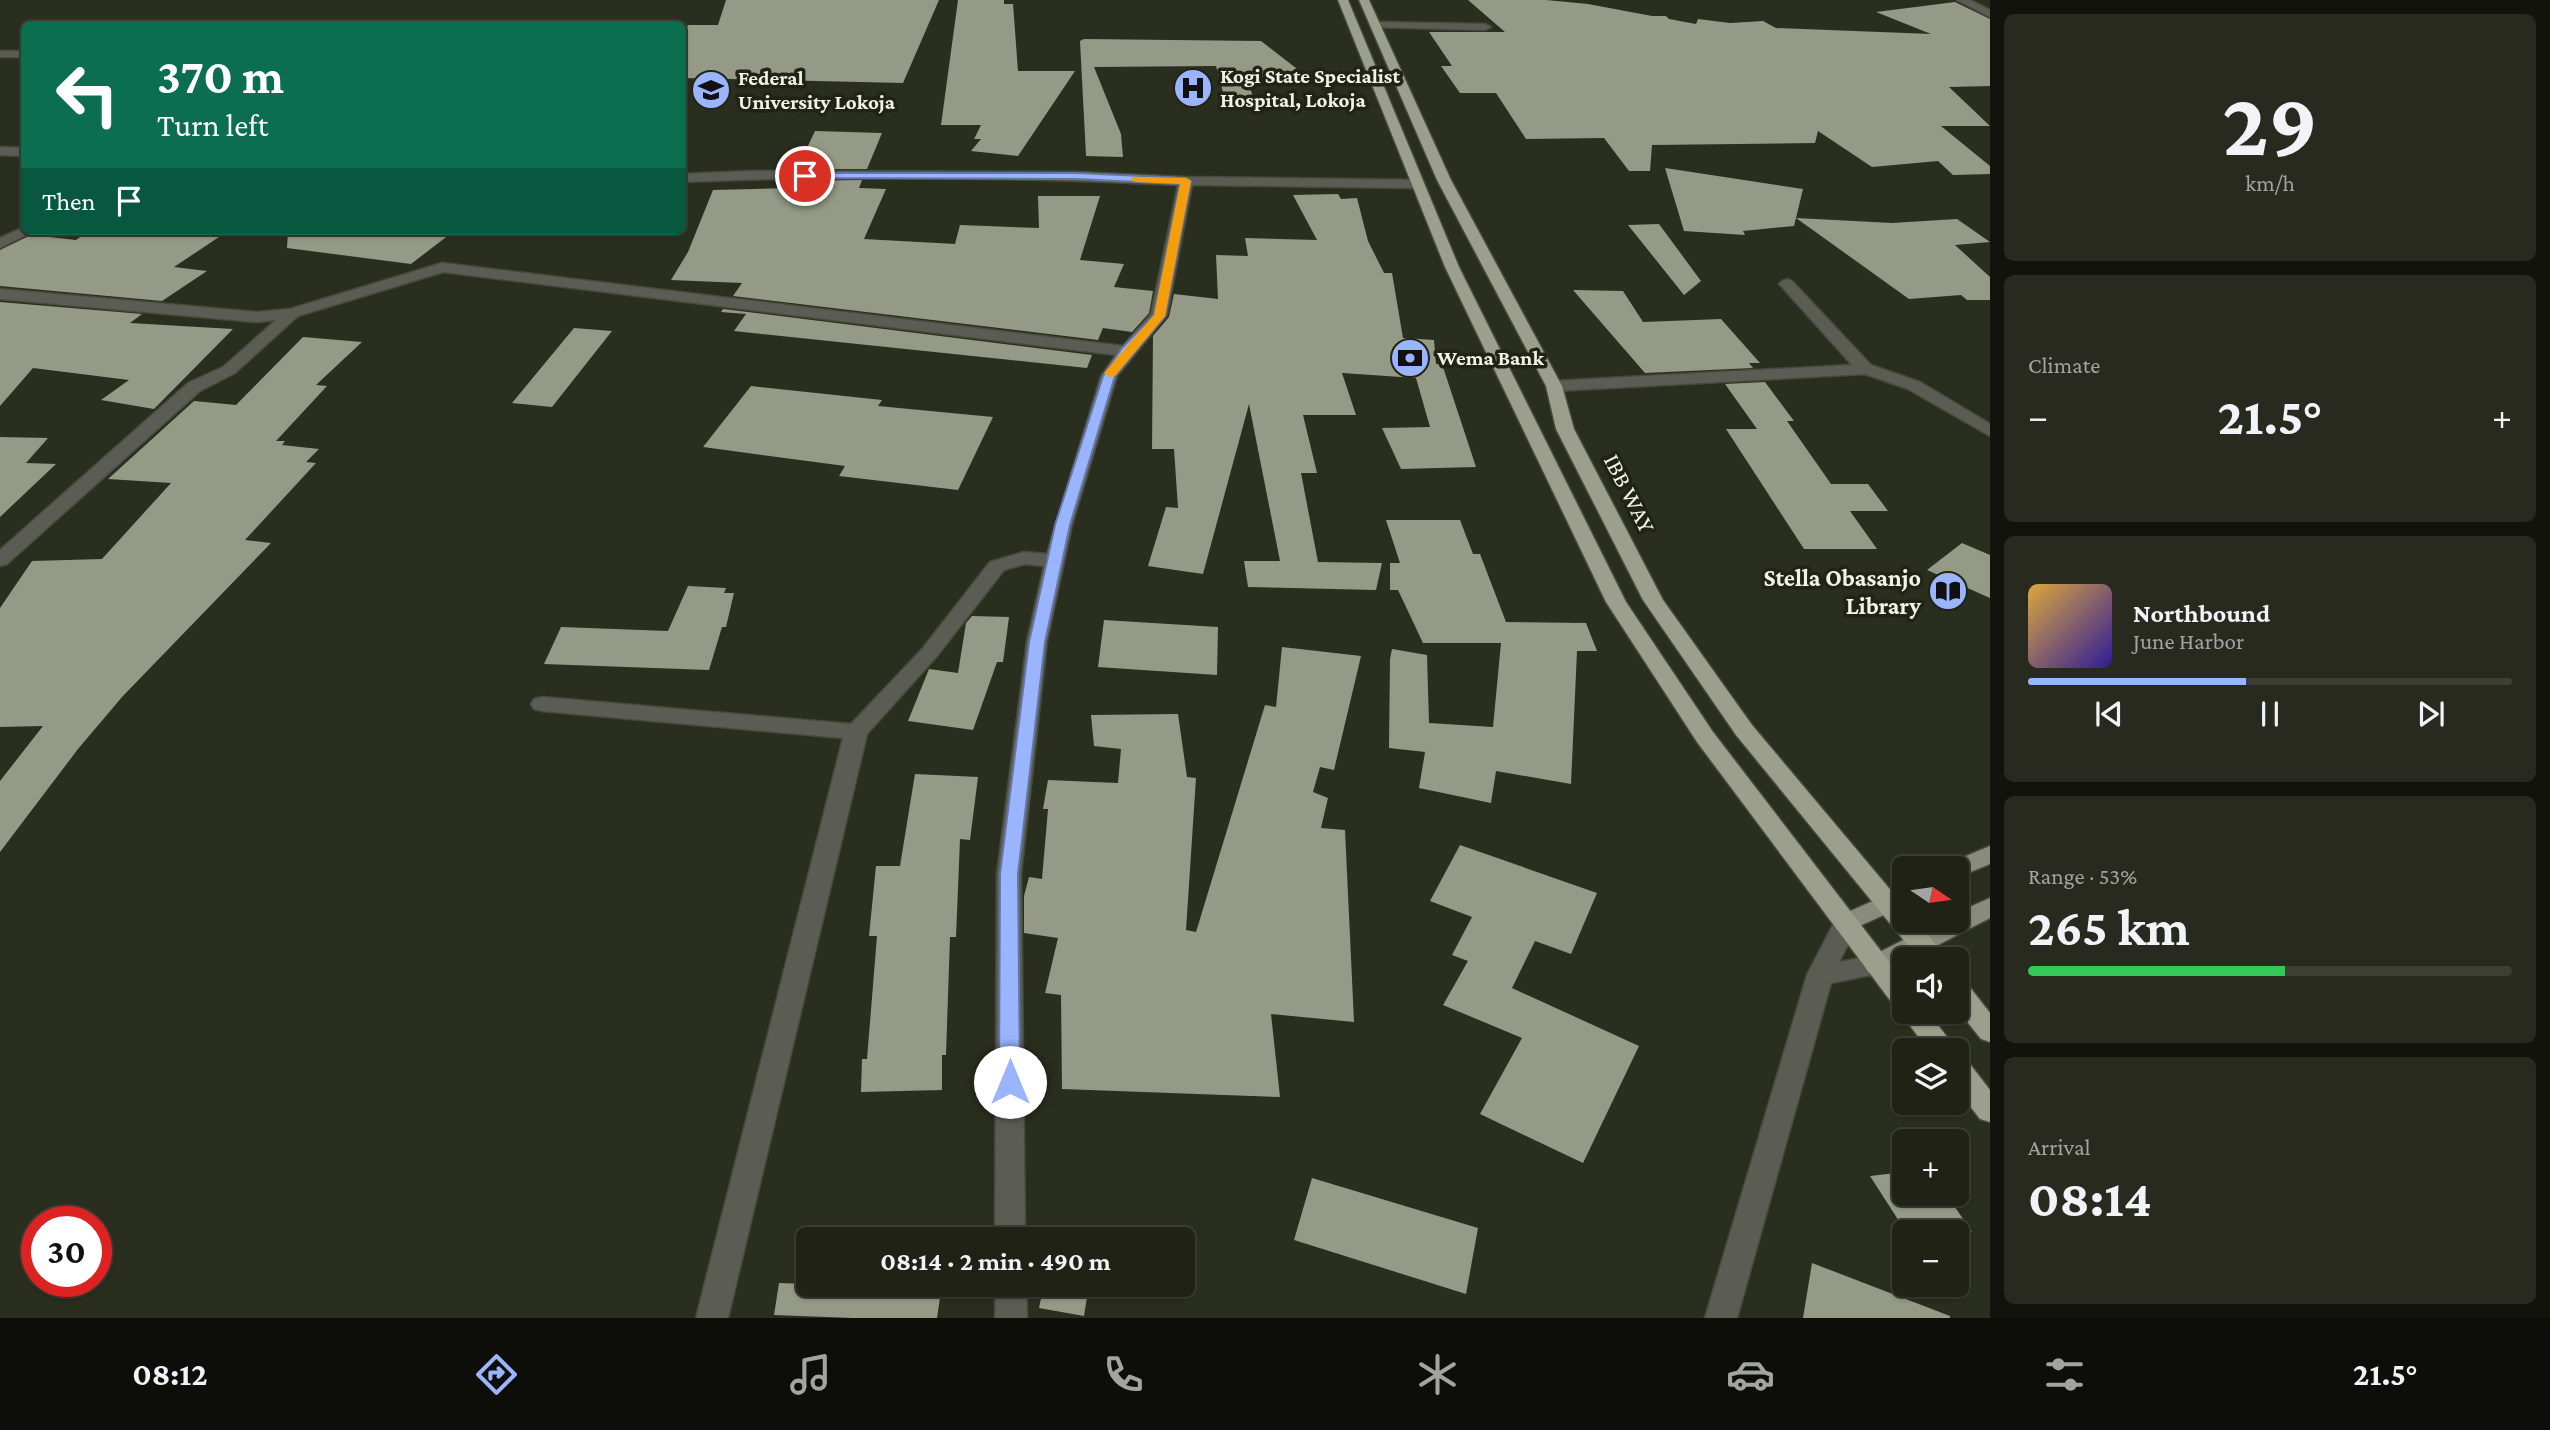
<!DOCTYPE html>
<html lang="en">
<head>
<meta charset="utf-8">
<style>
	:root { --surface:#202216; --page:#282a1f; --text:#f1f3f6; --muted:#a2a4a1; --line:#3d3f35; --accent:#9ab5fd }
	body { margin:0; font-family:"Crimson Pro",serif; background:var(--page); color:var(--text); height:100vh; display:flex; flex-direction:column; font-size:26px; white-space:nowrap }
	* { box-sizing:border-box; margin:0 }
	p { font-size:23px; color:var(--muted) }
	.icon { flex:none; width:38px; height:38px; fill:none; stroke:currentColor; stroke-width:2; stroke-linecap:round; stroke-linejoin:round }
	.map { position:relative; flex:1; overflow:hidden }
	.drawer { display:flex; flex-direction:column; gap:14px; padding:14px; background:#12130c; width:560px }
	.drawer>* { flex:none }
	.hud { position:absolute; left:21px; top:21px; width:665px; height:214px; border-radius:10px; box-shadow:0 2px 5px #0004,0 0 0 2px var(--line); background:#0b6e4f; color:#fff; overflow:hidden }
	.needle { width:46px; rotate:103deg }
	.tools { position:absolute; left:1892px; top:856px; display:grid; gap:14px }
	.tools a { display:grid; place-items:center; width:77px; height:77px; border-radius:10px; background:var(--surface); box-shadow:0 2px 5px #0004,0 0 0 2px var(--line); font-size:35px }
	.speed { position:absolute; left:21px; top:1206px; display:flex; gap:14px; font-size:35px; font-weight:700; text-align:center }
	.speed>* { display:grid; place-content:center; width:91px; height:91px; border-radius:50%; background:var(--surface); box-shadow:0 2px 5px #0004,0 0 0 2px var(--line); line-height:1 }
	.speed .limit { border:10px solid #d22; background:#fff; color:#111 }
	.pin { position:absolute; display:grid; place-items:center; width:60px; height:60px; color:#fff; margin:-30px; border:4px solid #fff; border-radius:50%; box-shadow:0 2px 7px #0007 }
	.me { position:absolute; width:77px; margin:-38px; rotate:0deg; stroke-linejoin:round; filter:drop-shadow(0 0 5px #0008) }
	.turn { display:flex; align-items:center; gap:24px; height:147px; padding:0 21px; font-size:32px }
	.turn .icon { width:91px; height:91px; stroke-width:2.5 }
	.turn b { display:block; font-size:49px; line-height:60px }
	.then { display:flex; align-items:center; height:66px; padding:0 21px; background:#0003; gap:14px; font-size:26px }
	.big { font-size:52px; font-weight:700; line-height:1.1 }
	.drawer .card { flex:1; display:flex; flex-direction:column; justify-content:center; gap:10px; min-width:0; padding:0 24px; border-radius:10px; background:var(--page) }
	.drawer .dial { align-items:center; gap:0 }
	.dial b { font-size:91px; line-height:1 }
	.song { display:flex; align-items:center; gap:21px }
	.cover { width:84px; height:84px; border-radius:10px; background:linear-gradient(135deg,hsl(40 70% 55%),hsl(250 70% 35%)) }
	.played { height:7px; border-radius:4px; background:linear-gradient(90deg,var(--accent) 45%,var(--line) 45%) }
	.keys { display:flex; justify-content:space-around; direction:ltr }
	.heat { display:flex; justify-content:space-between; align-items:center; font-size:38px; direction:ltr }
	.charge { height:10px; border-radius:5px; background:linear-gradient(90deg,#34c759 53%,var(--line) 0) }
	.trip { position:absolute; left:796px; top:1227px; width:399px; height:70px; border-radius:10px; background:var(--surface); box-shadow:0 2px 5px #0004,0 0 0 2px var(--line); font-weight:700; line-height:70px; text-align:center }
	.dock { display:flex; height:112px; justify-content:space-around; align-items:center; background:#0d0e09; color:var(--muted) }
	.dock .icon { width:49px; height:49px }
	.dock .on { color:var(--accent) }
	.dock b { font-size:32px; color:var(--text) }
	main { display:flex; flex:1; min-height:0 }
	.map>svg:first-child { display:block }
	.building { fill:#959a87 }
	.lines { fill:none; stroke-linecap:round; stroke-linejoin:round }
	.minor-casing { stroke:#464a3a; stroke-width:3 }
	.major-casing { stroke:#464a3a; stroke-width:3 }
	.highway-casing { stroke:#464a3a; stroke-width:3 }
	.minor { fill:#5b5d55; fill-rule:evenodd }
	.major { fill:#898c7d; fill-rule:evenodd }
	.highway { fill:#9b9f8c; fill-rule:evenodd }
	.route { fill:#9ab5fd; stroke:#6476a4; stroke-width:2 }
	.slow { fill:#f59e0b }
	.labels { text-anchor:middle; dominant-baseline:central; stroke-width:7; stroke-linejoin:round; paint-order:stroke }
	.far-poi-label { font-size:21px; font-weight:bold; fill:#f0f3e8; stroke:#212415; text-anchor:start }
	.street-label { font-size:24px; fill:#f0f3e8; stroke:#212415 }
	.poi-label { font-size:24px; font-weight:bold; fill:#f0f3e8; stroke:#212415; text-anchor:end }
</style>
</head>
<body>
<main>
<div class="map">
<svg width="1990" height="1318" viewBox="0 0 1990 1318">
	<rect width="100%" height="100%" fill="#2a2e1e"/>
	<!-- building -->
	<path class="building" d="M726,0H939L903,83L682,78V40L688,25H718Z
		M958,0H1004V4H1013L1018,71H1075L1018,156L971,151L981,139H974L981,125H941Z
		M1468,0H1546L1588,4L1652,16H1666L1669,19L1696,24L1698,19L1730,23L1763,21L1776,28L1931,34L1876,12L1955,2L1990,19V86L1949,87L1990,126H1941L1990,166V174L1953,175L1938,161L1872,167L1818,131L1815,143L1652,145L1650,171H1629L1604,138L1526,139L1496,93H1460L1441,66H1452L1429,32H1505Z
		M1084,39L1261,41L1305,75L1247,78L1254,100H1225L1216,66L1094,67L1121,134L1123,157L1086,156L1080,41Z
		M815,131L882,133L867,169H797Z
		M1665,168L1803,189L1796,218L1892,223L1957,219L1990,242L1955,245L1990,277V300H1967L1961,295L1909,299L1796,218L1794,226L1743,231L1745,235L1684,231Z
		M862,180L859,188L886,189L864,239L955,244L960,225L1039,228L1038,196H1100L1080,260L1124,264L1114,287L1153,291L1149,313L1132,332L1103,328L1098,340L733,296L742,283L671,280L688,252L713,190L788,188L791,181Z
		M1338,194L1341,199L1357,198L1368,241L1384,273H1392L1403,338L1434,340L1436,364H1442L1476,467L1401,469L1382,428L1430,427L1416,378L1342,373L1356,415H1303L1317,473H1301L1318,562L1382,563L1376,590L1248,587L1244,561H1280L1249,404L1203,574L1148,566L1166,507L1178,508L1174,449H1152L1153,336L1169,317L1174,294L1218,299L1216,255L1248,256L1245,238L1317,240L1293,195Z
		M1659,224L1701,281L1684,295L1628,225Z
		M88,231H228L174,267L207,271L162,301L0,286V250L31,235L76,240Z
		M288,231H454L411,264L287,248Z
		M1573,290L1623,291L1643,322L1721,319L1760,363H1749L1753,368L1645,373Z
		M0,302L142,314L130,323L233,329L154,409L101,400L129,380L33,368L0,406Z
		M723,309L1092,355L1087,368L734,331L746,314L721,312Z
		M574,328L612,331L552,407L512,403Z
		M303,337L362,342L316,385L327,386L276,441H285L282,445L319,449L306,462L316,463L245,540L271,543L122,697L78,749L0,852V781L43,726L0,727V608L32,561L102,559L171,483L108,479L194,401L236,405Z
		M1765,382L1794,421H1787L1831,484H1868L1888,511H1850L1877,549H1804L1726,429H1757L1725,384Z
		M751,386L882,400L878,406L993,417L958,490L839,476L845,466L703,447Z
		M0,437L48,438L26,463L56,464L0,517Z
		M1386,520H1460L1473,554H1480L1506,622L1586,623L1597,651H1577L1571,784L1496,771L1491,803L1419,788L1425,752L1389,748L1390,659L1392,649L1427,655L1429,723L1493,727L1501,643H1423L1398,590H1390V563H1400Z
		M1962,543L1990,555V598L1927,570Z
		M688,586L726,588L724,593H734L726,627H722L709,670L544,664L561,627L668,631Z
		M972,616L1009,617L1003,662H997L973,730L908,721L929,669L958,673L966,623Z
		M1104,620L1218,627L1217,675L1098,667Z
		M1282,647L1361,656L1334,770L1320,767L1313,792L1328,798L1321,828L1345,830L1354,1022L1271,1014L1280,1097L1062,1089L1061,995L1045,993L1058,938L1024,933V896L1029,877L1042,879L1048,809H1043L1048,780L1118,783L1121,749L1094,746L1091,715L1178,714L1187,777L1196,778L1186,930L1196,932L1265,705L1276,707Z
		M915,774L978,777L970,840L960,839L956,937H950L946,1055H942V1090L861,1092L862,1059H867L877,936H869L876,866H900Z
		M1460,845L1597,893L1571,954L1535,941L1512,988L1639,1046L1583,1163L1480,1114L1522,1038L1443,1005L1468,961L1452,955L1472,917L1430,901Z
		M1904,1172V1194H1946L1972,1232H1906L1870,1176Z
		M1312,1178L1478,1228L1466,1294L1294,1240Z
		M1812,1263L1950,1316V1318H1803Z
		M779,1283L808,1284H942L937,1318H853L774,1315Z
		M1044,1284H1089L1084,1316L1039,1308Z"/>
	<g class="lines">
		<defs>
			<path id="minor" d="M1957,0H1970L1990,10V17Z
				M1376,22L1485,24L1491,27L1485,30L1372,27L1370,25Z
				M0,51H24V57H0Z
				M0,147L24,148V156L0,155Z
				M751,171L1076,172L1186,177L1416,180L1423,184L1416,188L1192,185L1167,315L1117,376L1072,525L1047,641L1021,874L1025,1239H995L997,874L1027,641L1044,566L1025,564L1004,570L937,656L867,734L728,1318H696L843,738L542,711L534,709L531,704L534,699L542,697L851,724L923,648L990,562L1024,552L1047,554L1101,376L1116,355L443,272L298,316L235,373L200,391L7,564L0,566V550L188,383L223,367L276,320L257,322L0,299V289L257,312L290,309L442,263L1123,346L1151,314L1178,185C1014,177 847,175 682,182V174Z
				M24,227V231H34L0,248V238Z
				M1787,279L1792,281L1871,365L1920,382L1990,424V436L1908,389L1865,374L1554,391L1546,386L1554,381L1852,365L1782,287L1779,284L1782,281Z
				M1846,914L1855,917L1859,923L1839,962L1877,955L1886,958L1890,965L1886,972L1831,983L1737,1318H1705L1807,975L1837,917Z
				M996,1284H1026L1027,1318H995Z"/>
			<path id="major" d="M1990,846V864L1956,878V868H1945L1947,864Z
				M1904,887V906L1846,932L1837,929L1833,923L1837,917Z
				M1990,898V918L1911,959H1904V962C1892,969 1882,976 1868,972L1864,965L1868,958L1942,920H1956V913Z"/>
			<path id="highway" d="M1338,0H1348L1459,267L1626,602L1713,732L1904,981V1012H1928L1957,1050H1928L1900,1012L1901,1009L1895,1007L1697,742L1606,602L1445,267Z
				M1359,0H1369L1451,180L1562,386L1574,429L1663,600L1752,725L1904,906V920H1916L1947,959H1919L1736,735L1643,600L1556,429L1546,386L1437,180Z
				M1956,978L1965,981L1990,1013V1042L1981,1039L1956,1008Z
				M1956,1056L1966,1059L1990,1090V1122L1980,1119L1956,1088Z"/>
		</defs>
		<!-- minor casing -->
		<use href="#minor" class="minor-casing"/>
		<!-- major casing -->
		<use href="#major" class="major-casing"/>
		<!-- highway casing -->
		<use href="#highway" class="highway-casing"/>
		<!-- minor -->
		<use href="#minor" class="minor"/>
		<!-- major -->
		<use href="#major" class="major"/>
		<!-- highway -->
		<use href="#highway" class="highway"/>
	</g>
	<!-- route -->
	<path class="route" d="M805,173H1076L1186,178L1191,181L1165,316L1115,376L1070,525L1045,642L1018,874L1020,1082L1017,1088L1010,1091L1003,1088L999,1082L1000,874L1029,642L1055,525L1103,376L1122,348L1154,315L1180,184L1076,179L801,178L800,176Z"/>
	<!-- slow -->
	<path class="slow" d="M1132,177L1186,178L1191,181L1165,316L1115,376L1110,377L1104,373L1154,315L1180,184L1136,182L1132,181Z"/>
	<!-- icons -->
	<defs>
		<symbol id="hospital-disc" viewBox="-11 -11 22 22"><circle r="9.5" fill="#9ab5fd" stroke="#212415"/><path d="M-5-5h3v3.5h4V-5h3V5h-3V1.5h-4V5h-3Z" fill="#111"/></symbol>
		<symbol id="university-disc" viewBox="-11 -11 22 22"><circle r="9.5" fill="#9ab5fd" stroke="#212415"/><path d="M0-5L7-2L0 1L-7-2ZM-4 1L0 2.5L4 1V4Q0 6-4 4Z" fill="#111"/></symbol>
		<symbol id="bank-disc" viewBox="-11 -11 22 22"><circle r="9.5" fill="#9ab5fd" stroke="#212415"/><path d="M-6-4H6V4H-6ZM0-2.3a2.3 2.3 0 1 0 0 4.6a2.3 2.3 0 1 0 0-4.6Z" fill="#111"/></symbol>
		<symbol id="library-disc" viewBox="-11 -11 22 22"><circle r="9.5" fill="#9ab5fd" stroke="#212415"/><path d="M-6-4Q-3-5.5-.7-3.5V5Q-3 3-6 4ZM6-4Q3-5.5 .7-3.5V5Q3 3 6 4Z" fill="#111"/></symbol>
	</defs>
	<g fill-rule="evenodd">
		<use href="#hospital-disc" x="1171" y="66" width="44" height="44"/>
		<use href="#university-disc" x="689" y="68" width="44" height="44"/>
		<use href="#bank-disc" x="1388" y="336" width="44" height="44"/>
		<use href="#library-disc" x="1926" y="569" width="44" height="44"/>
	</g>
	<g class="labels">
		<!-- far-poi labels -->
		<g class="far-poi-label">
			<text x="1220" y="76">Kogi State Specialist<tspan x="1220" dy="24">Hospital, Lokoja</tspan></text>
			<text x="738" y="78">Federal<tspan x="738" dy="24">University Lokoja</tspan></text>
			<text x="1437" y="358">Wema Bank</text>
		</g>
		<!-- street labels -->
		<g class="street-label">
			<text transform="translate(1630 493) rotate(63)">IBB WAY</text>
		</g>
		<!-- poi labels -->
		<g class="poi-label">
			<text x="1921" y="577">Stella Obasanjo<tspan x="1921" dy="28">Library</tspan></text>
		</g>
	</g>
</svg>
<div class="tools">
<a><svg class="needle" viewBox="-14 -14 28 28"><path d="M0-13l5 13h-10z" fill="#e53935"/><path d="M0 13l5-13h-10z" fill="#a2a4a1"/></svg></a>
<a><svg class="icon" aria-label="sound" viewBox="0 0 24 24"><path d="M4 9h4l5-4v14l-5-4H4zM17 9q2 3 0 6"/></svg></a>
<a><svg class="icon" aria-label="layers" viewBox="0 0 24 24"><path d="M12 4l9 5-9 5-9-5zM3 14l9 5 9-5"/></svg></a>
<a>+</a>
<a>−</a>
</div>
<div class="speed"><div class="limit">30</div></div>
<div class="pin" style="left:805px;top:176px;background:#d93025"><svg class="icon" aria-label="arrive" viewBox="0 0 24 24"><path d="M6 21V4h12l-3 4 3 4H6"/></svg></div>
<svg class="me" style="left:1010px;top:1082px" viewBox="-20 -20 40 40"><circle r="19" fill="#fff"/><path d="M0-13L10 11 0 6-10 11z" fill="#9ab5fd"/></svg>
<div class="trip">08:14 · 2 min · 490 m</div>
<div class="hud">
<div class="turn"><svg class="icon" aria-label="left" viewBox="0 0 24 24"><path d="M17 20v-9H6M10 6l-5 5 5 5"/></svg><div><b>370 m</b>Turn left</div></div>
<div class="then">Then<svg class="icon" aria-label="arrive" viewBox="0 0 24 24"><path d="M6 21V4h12l-3 4 3 4H6"/></svg></div>
</div>
</div>
<section class="drawer">
<div class="card dial"><b>29</b><p>km/h</p></div>
<div class="card"><p>Climate</p>
<div class="heat"><a>−</a><b class="big">21.5°</b><a>+</a></div>
</div>
<div class="card">
<div class="song"><i class="cover"></i><div><b>Northbound</b><p>June Harbor</p></div></div>
<div class="played"></div>
<div class="keys"><svg class="icon" aria-label="previous" viewBox="0 0 24 24"><path d="M18 5L8 12l10 7zM5 5v14"/></svg><svg class="icon" aria-label="pause" viewBox="0 0 24 24"><path d="M8 5v14M16 5v14"/></svg><svg class="icon" aria-label="next" viewBox="0 0 24 24"><path d="M6 5l10 7-10 7zM19 5v14"/></svg></div>
</div>
<div class="card"><p>Range · 53%</p><b class="big">265 km</b><div class="charge"></div></div>
<div class="card"><p>Arrival</p><b class="big">08:14</b></div>
</section>
</main>
<nav class="dock">
<b>08:12</b>
<svg class="icon on" aria-label="directions" viewBox="0 0 24 24"><path d="M12 3l9 9-9 9-9-9zM9 14v-3h6M13 9l2 2-2 2"/></svg>
<svg class="icon" aria-label="music" viewBox="0 0 24 24"><path d="M9 18V5l10-2v13"/><circle cx="6" cy="18" r="3"/><circle cx="16" cy="16" r="3"/></svg>
<svg class="icon" aria-label="phone" viewBox="0 0 24 24"><path d="M5 4h4l2 5-3 2q2 4 5 5l2-3 5 2v4C11 20 4 13 5 4z"/></svg>
<svg class="icon" aria-label="climate" viewBox="0 0 24 24"><path d="M12 3v18M4 7l16 10M4 17L20 7"/></svg>
<svg class="icon" aria-label="car" viewBox="0 0 24 24"><path d="M5 17H2v-5l4-1 3-4h7l3 4 3 1v5h-3M9 17h6M6 11h13"/><circle cx="7" cy="17" r="2"/><circle cx="17" cy="17" r="2"/></svg>
<svg class="icon" aria-label="filters" viewBox="0 0 24 24"><path d="M4 7h16M4 17h16"/><circle cx="9" cy="7" r="2"/><circle cx="15" cy="17" r="2"/></svg>
<b>21.5°</b>
</nav>
</body>
</html>
